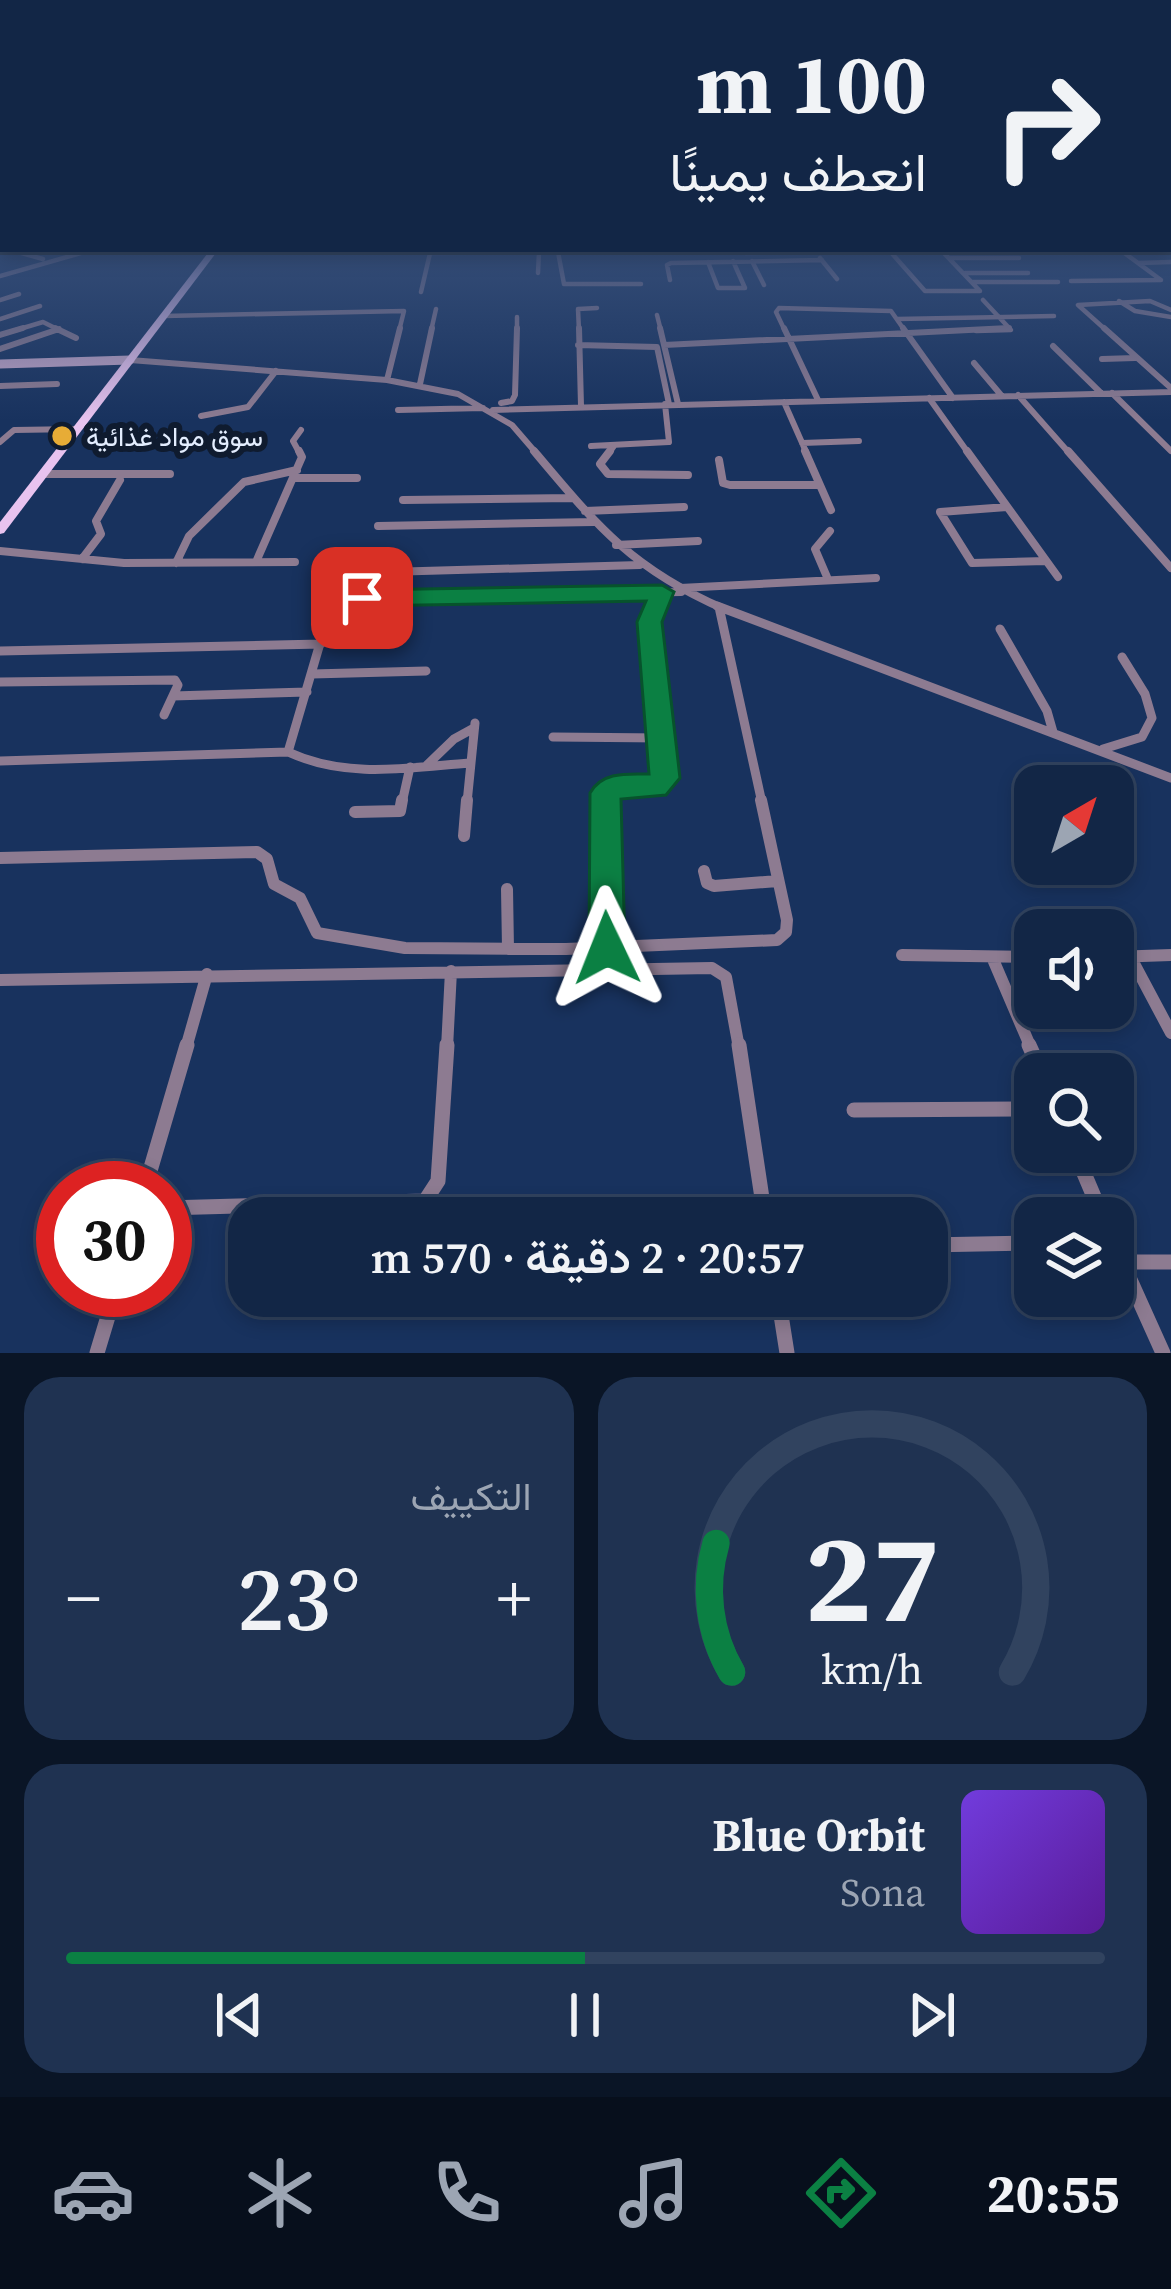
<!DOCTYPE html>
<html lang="ar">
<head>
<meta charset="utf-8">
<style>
	:root { --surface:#122646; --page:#1f3251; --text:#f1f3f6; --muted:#9ca5b3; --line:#31435f; --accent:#0b8043 }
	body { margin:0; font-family:"Source Serif 4",Vazirmatn,serif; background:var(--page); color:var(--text); direction:rtl; height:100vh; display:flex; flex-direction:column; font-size:45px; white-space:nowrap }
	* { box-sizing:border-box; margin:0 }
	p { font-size:39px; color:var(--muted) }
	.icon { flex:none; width:66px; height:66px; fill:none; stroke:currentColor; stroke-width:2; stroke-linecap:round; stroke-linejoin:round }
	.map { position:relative; height:1353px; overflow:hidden; direction:ltr }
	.side { display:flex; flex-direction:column; gap:24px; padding:24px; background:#0a1526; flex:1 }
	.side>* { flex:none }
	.top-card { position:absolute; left:0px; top:0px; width:1173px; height:252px; box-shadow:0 6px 18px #0003,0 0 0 3px var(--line); direction:rtl; background:#122646; color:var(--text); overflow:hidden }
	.needle { width:78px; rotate:39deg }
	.controls { position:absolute; left:1014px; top:765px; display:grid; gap:24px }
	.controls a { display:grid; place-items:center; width:120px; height:120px; border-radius:24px; background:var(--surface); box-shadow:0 6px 18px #0003,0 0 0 3px var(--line); font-size:60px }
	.speed { position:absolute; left:36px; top:1161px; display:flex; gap:24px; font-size:60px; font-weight:700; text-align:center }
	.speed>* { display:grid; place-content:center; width:156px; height:156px; border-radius:50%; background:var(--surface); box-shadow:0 6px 18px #0003,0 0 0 3px var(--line); line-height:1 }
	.speed .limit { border:18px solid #d22; background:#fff; color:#111 }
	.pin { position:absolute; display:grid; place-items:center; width:102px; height:102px; color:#fff; margin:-51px; border-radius:24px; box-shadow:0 6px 18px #0006 }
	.me { position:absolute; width:132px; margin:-66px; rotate:358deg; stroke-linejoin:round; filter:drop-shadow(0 0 9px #0008) }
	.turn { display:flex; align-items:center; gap:42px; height:252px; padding:0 48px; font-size:54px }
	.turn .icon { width:156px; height:156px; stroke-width:2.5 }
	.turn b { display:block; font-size:84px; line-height:102px }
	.big { font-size:90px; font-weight:600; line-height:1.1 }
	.side .tile { flex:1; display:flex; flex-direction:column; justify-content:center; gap:18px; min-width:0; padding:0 42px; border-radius:36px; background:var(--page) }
	.side .dial { align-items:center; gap:0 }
	.dial svg { height:312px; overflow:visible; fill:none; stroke:var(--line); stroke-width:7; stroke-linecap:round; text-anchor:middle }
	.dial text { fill:var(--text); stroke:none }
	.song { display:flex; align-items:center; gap:36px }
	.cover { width:144px; height:144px; border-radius:18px; background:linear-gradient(135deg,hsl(260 70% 55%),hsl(270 70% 35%)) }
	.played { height:12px; border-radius:6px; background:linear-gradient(90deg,var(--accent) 50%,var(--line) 50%) }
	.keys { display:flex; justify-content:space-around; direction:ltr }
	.heat { display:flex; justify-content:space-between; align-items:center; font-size:66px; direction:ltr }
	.side .tiles { flex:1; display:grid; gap:24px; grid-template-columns:1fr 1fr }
	.tile:last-child { grid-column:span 2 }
	.trip { position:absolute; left:228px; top:1197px; width:720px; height:120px; border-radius:36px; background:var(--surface); box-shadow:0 6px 18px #0003,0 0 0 3px var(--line); font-weight:600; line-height:120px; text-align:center; direction:rtl }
	.menu { display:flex; height:192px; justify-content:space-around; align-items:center; background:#070f1c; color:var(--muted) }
	.menu .icon { width:84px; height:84px }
	.menu .active { color:var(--accent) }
	.menu b { font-size:54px; color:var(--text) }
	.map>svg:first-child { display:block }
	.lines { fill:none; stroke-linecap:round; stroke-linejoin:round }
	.street-far5 { stroke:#8d7b91; stroke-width:4.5 }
	.street-far4 { stroke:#8d7b91; stroke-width:6 }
	.street-far3 { stroke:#8d7b91; stroke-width:8 }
	.street-far2 { stroke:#8d7b91; stroke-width:9 }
	.street-far1 { stroke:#8d7b91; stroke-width:12 }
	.street { stroke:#8d7b91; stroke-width:15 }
	.secondary { stroke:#c0a4c6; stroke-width:9 }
	.primary { fill:#e8c3ef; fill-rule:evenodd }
	.route { fill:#0b8043; stroke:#07532c; stroke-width:3 }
	.poi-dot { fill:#e7ac36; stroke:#0f1b2f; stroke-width:4.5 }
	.labels { text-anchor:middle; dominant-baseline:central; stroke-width:12; stroke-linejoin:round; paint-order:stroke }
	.far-poi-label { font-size:27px; fill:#e3edfe; stroke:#0f1b2f; text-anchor:start }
</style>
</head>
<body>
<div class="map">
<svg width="1171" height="1353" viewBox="0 0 1171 1353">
	<rect width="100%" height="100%" fill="#18325e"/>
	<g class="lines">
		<!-- street-far5 -->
		<path class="street-far5" d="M888,249L925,291H980L940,249
			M18,252L43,259
			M430,253L558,252L564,284H641
			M746,253L816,252
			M820,258L837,279
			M949,258H1019
			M752,261L764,285
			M708,262L718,288H745L733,261
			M1138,263L1171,262
			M538,273L539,252
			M965,273H1028
			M0,276L95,249
			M670,280L667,265L671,263L822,260
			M1071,281L1161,280L1119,249
			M973,282H1058
			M421,292L431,249
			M0,300L19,294
			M1119,301L1135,311L1171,317
			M657,315L661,331
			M164,316L404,311L399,331
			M0,319L40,306
			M897,319L1054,316
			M13,331L43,322L61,331
			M53,331L59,329
			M431,331L436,309
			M517,331V317
			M579,331L578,309L597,308
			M785,331L776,312L779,308L891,311L905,331
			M976,331L1011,330L983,300
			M1107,331L1078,305L1150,301L1171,310"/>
		<!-- street-far4 -->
		<path class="street-far4" d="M55,328L76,338
			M579,328L581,406
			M660,328L678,404
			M784,328L818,400
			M903,328L953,398
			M1104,328L1171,388
			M0,335L23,328
			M578,345L657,347L669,404
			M664,345L1009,328
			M1053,346L1101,393
			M0,349L59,329
			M1102,359L1135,358
			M130,360L387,380L458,394L512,425L537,454
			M974,363L1001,395
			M387,380L400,328
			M420,384L432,328
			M0,386L57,384
			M1112,393L1171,451
			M1018,395L1070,454
			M929,398L969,454
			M784,402L807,454
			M501,403L512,401L515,395L517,328
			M398,410L483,408
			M493,410L1171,392
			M201,416L248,407L276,371
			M0,442L14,430L78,429
			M802,443L859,441
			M591,446L669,442L665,404
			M300,454L293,441L301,430
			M608,454L614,446"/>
		<!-- street-far3 -->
		<path class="street-far3" d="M534,451C597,526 632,569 724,609
			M610,451L600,464L608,474L688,475
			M805,451L831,510
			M967,451L1058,577
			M1068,451L1171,568
			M719,460L723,483L730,485H819
			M43,474H170
			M293,478H357
			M403,500L574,498
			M1007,507L940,512L972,563L1046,561
			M585,511L684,507
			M378,526L594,522
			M616,545L698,541
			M0,551L124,563L295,562
			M82,559L101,534L96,521L120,480
			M256,562L302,457L299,451
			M176,563L189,536L244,482L297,470
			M387,572L640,565
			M827,577L815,549L830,531
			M680,588L876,578
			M330,609L338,599L681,592
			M655,609L662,593"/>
		<!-- street-far2 -->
		<path class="street-far2" d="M717,606L1171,778
			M719,607L762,803
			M1000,629L1047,711L1053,732
			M0,651L321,644
			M312,674L426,671
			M0,682L175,680L178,685L164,715
			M173,696L307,692
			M553,737L663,738
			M1103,749L1142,737L1152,718L1145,694L1122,657
			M288,752C347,779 407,768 469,763
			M0,761L288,752L331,606
			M426,766L454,739L474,728
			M402,803L410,767
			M467,803L475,723
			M606,803V793C625,782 648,792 665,778L650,622L657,606"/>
		<!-- street-far1 -->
		<path class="street-far1" d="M606,800L607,948
			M355,812L400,811L402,800
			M464,836L467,800
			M0,858L257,852L267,859L274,884L300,898L317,933L405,948L566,949L777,940L786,932L787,920L761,800
			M704,871L707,883L714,886L778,881
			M507,889L508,949
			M902,955L1035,957
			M1130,956L1171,1033
			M992,957L1031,1048
			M1113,957L1171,955
			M0,980L712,968L726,977L739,1048
			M186,1048L207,974
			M447,1048L451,971"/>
		<!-- street -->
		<path class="street" d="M739,1045L765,1218
			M1029,1045L1042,1074
			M854,1110L1035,1109
			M1075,1152L1103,1218
			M145,1188L187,1045
			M165,1208L425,1201L438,1181L447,1045
			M1113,1242L1163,1353
			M927,1245L1035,1243
			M1121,1262H1171
			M778,1296L787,1353
			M97,1353L116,1290"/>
		<!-- secondary -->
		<path class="secondary" d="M0,364L130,360"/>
		<!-- primary -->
		<path class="primary" d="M211,249H219L4,533L0,534V522Z"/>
	</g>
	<!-- sky -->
	<linearGradient id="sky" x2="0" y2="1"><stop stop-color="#0d1c34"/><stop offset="0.55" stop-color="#374f79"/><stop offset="1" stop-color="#374f79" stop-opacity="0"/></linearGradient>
	<rect width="1171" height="421" fill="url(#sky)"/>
	<!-- route -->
	<path class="route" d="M662,585L674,592L662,622L680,778L666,795L621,799L625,948L620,960L607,965L594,960L589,948L590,793C602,771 628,774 649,774L637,622L646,601L362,606L349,598L362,590Z"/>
	<!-- markers -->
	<circle class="poi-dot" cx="62" cy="436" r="12"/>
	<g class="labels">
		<!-- far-poi labels -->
		<g class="far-poi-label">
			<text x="86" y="436">سوق مواد غذائية</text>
		</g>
	</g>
</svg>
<div class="controls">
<a><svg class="needle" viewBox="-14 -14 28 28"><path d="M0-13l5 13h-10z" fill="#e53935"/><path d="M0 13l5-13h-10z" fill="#9ca5b3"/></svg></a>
<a><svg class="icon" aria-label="sound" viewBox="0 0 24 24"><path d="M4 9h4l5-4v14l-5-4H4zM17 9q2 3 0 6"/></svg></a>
<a><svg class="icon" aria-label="search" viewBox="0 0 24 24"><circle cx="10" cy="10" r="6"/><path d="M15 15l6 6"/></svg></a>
<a><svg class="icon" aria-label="layers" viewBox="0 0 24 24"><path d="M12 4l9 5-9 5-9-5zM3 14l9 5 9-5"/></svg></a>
</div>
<div class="speed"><div class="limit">30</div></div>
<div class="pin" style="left:362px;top:598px;background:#d93025"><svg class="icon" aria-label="arrive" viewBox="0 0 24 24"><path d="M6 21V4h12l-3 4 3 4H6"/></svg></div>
<svg class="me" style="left:607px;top:948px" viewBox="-20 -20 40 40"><path d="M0-17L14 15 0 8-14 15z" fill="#0b8043" stroke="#fff" stroke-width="4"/></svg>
<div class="trip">20:57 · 2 دقيقة · 570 m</div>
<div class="top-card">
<div class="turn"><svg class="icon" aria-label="right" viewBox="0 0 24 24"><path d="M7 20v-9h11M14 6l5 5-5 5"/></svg><div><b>100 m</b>انعطف يمينًا</div></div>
</div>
</div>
<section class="side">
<div class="tiles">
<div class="tile dial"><svg viewBox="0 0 100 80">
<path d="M14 69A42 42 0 1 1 86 69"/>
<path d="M14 69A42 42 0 0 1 10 36" stroke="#0b8043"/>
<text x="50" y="56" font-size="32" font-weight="700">27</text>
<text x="50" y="72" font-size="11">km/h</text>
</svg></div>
<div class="tile"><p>التكييف</p>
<div class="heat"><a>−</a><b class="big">23°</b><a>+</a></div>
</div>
<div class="tile">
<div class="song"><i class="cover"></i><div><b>Blue Orbit</b><p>Sona</p></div></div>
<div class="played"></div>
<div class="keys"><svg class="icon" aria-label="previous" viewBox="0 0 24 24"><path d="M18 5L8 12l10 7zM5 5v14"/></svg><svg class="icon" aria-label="pause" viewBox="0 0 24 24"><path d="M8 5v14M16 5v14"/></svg><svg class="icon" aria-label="next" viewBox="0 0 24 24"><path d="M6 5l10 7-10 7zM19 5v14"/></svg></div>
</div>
</div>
</section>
<nav class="menu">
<b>20:55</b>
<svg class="icon active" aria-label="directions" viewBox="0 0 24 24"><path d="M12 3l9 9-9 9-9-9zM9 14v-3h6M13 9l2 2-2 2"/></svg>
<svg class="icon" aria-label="music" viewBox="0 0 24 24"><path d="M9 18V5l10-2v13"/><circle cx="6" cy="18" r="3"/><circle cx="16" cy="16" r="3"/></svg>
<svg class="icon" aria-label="phone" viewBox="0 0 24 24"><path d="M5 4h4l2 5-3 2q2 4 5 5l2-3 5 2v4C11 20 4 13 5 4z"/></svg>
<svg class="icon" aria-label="climate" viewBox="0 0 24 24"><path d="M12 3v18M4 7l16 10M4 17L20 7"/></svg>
<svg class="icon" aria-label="car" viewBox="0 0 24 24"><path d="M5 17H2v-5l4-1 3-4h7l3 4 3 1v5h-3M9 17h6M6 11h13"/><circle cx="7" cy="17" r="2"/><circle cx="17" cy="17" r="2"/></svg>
</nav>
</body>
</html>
